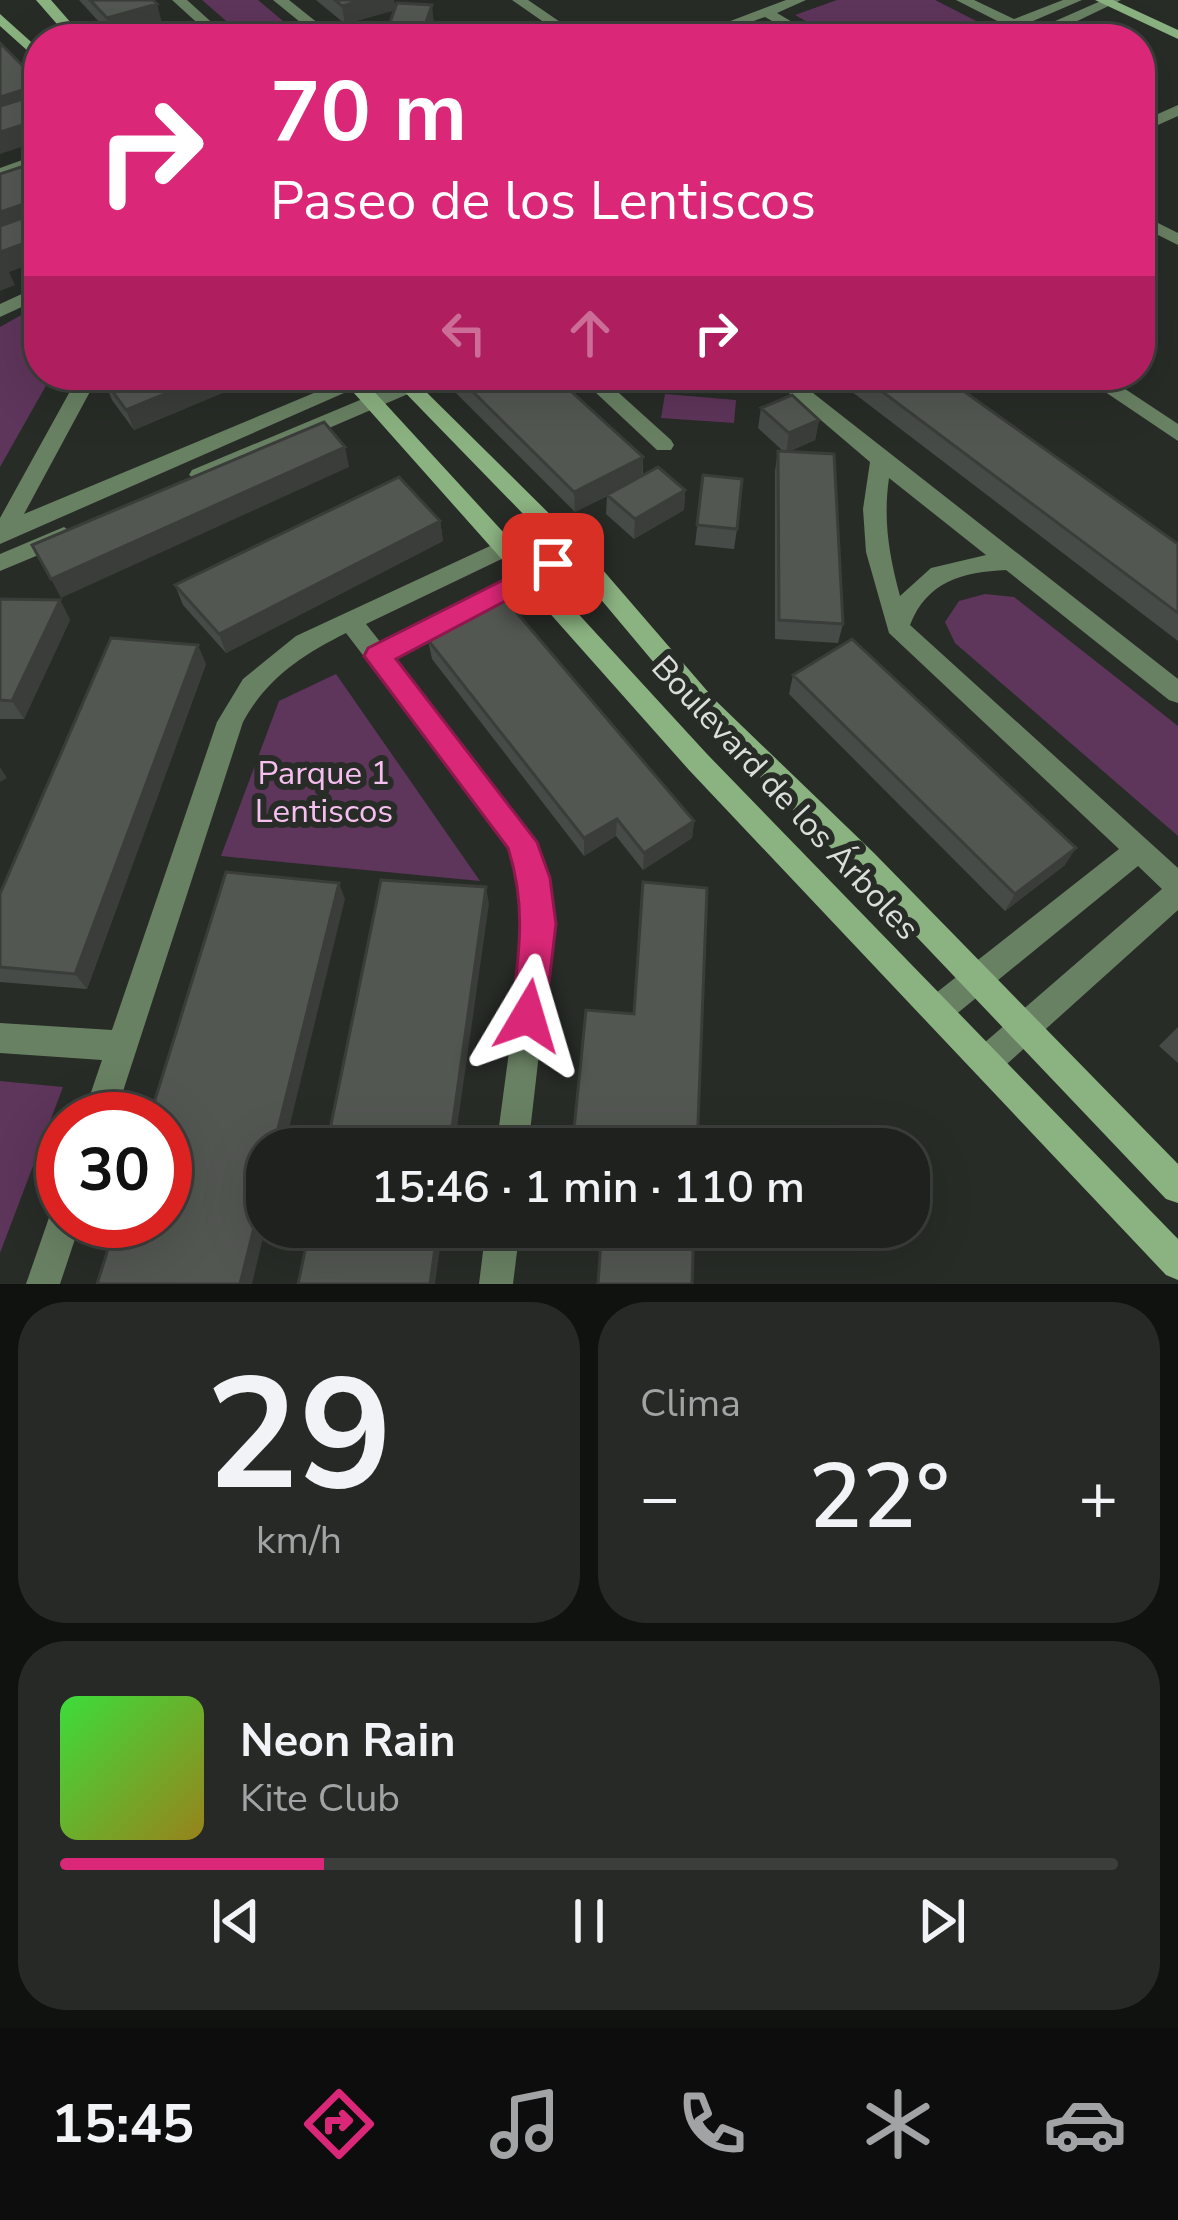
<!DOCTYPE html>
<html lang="es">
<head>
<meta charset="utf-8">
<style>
	:root { --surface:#1e211d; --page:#262926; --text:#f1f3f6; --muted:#a1a3a4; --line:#3c3e3b; --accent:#db2777 }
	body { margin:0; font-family:"Nunito Sans",sans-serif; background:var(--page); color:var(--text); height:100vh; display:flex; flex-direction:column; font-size:45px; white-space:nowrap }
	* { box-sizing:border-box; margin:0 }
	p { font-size:39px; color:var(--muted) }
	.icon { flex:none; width:66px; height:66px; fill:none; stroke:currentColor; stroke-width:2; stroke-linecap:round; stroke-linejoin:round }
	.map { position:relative; height:1284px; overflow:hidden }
	.details { display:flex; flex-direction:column; gap:18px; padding:18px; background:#101210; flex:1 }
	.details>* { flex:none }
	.banner { position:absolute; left:24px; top:24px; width:1131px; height:366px; border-radius:48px; box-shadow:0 12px 48px #0002,0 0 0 3px var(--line); background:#db2777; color:#fff; overflow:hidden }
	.speed { position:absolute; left:36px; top:1092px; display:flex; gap:24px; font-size:60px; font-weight:700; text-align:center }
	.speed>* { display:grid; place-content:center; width:156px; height:156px; border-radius:50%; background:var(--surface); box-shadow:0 12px 48px #0002,0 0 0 3px var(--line); line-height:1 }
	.speed .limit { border:18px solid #d22; background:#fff; color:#111 }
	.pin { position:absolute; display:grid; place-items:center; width:102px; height:102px; color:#fff; margin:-51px; border-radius:24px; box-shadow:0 6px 18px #0006 }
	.me { position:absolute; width:132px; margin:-66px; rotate:7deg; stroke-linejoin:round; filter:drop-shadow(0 0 9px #0008) }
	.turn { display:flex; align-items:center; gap:42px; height:252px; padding:0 48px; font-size:54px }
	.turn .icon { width:156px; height:156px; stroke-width:2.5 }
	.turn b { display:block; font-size:84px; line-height:102px }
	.lanes { display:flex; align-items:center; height:114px; padding:0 48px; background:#0003; justify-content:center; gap:60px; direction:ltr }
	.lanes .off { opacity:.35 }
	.big { font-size:90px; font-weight:600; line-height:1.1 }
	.details .tile { flex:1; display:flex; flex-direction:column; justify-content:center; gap:18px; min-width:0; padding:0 42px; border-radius:48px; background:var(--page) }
	.details .dial { align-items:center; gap:0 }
	.dial b { font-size:156px; line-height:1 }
	.song { display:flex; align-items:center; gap:36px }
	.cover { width:144px; height:144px; border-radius:18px; background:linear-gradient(135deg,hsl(120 70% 55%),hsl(50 70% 35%)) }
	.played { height:12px; border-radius:6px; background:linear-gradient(90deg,var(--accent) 25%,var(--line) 25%) }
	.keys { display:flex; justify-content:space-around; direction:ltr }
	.heat { display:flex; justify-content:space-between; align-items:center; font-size:66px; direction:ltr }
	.details .tiles { flex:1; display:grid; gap:18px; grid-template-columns:1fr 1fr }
	.tile:last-child { grid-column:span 2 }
	.trip { position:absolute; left:246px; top:1128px; width:684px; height:120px; border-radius:48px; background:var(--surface); box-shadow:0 12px 48px #0002,0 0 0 3px var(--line); font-weight:600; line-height:120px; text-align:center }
	.menu { display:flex; height:192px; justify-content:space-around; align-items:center; background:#0c0d0c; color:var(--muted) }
	.menu .icon { width:84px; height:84px }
	.menu .current { color:var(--accent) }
	.menu b { font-size:54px; color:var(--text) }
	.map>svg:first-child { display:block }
	.green { fill:#5e355b }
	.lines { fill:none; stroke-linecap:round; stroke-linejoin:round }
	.minor { fill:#698163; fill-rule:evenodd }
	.secondary { fill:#8bb281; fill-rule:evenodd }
	.wall { fill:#474b47 }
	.shaded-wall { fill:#3a3d39 }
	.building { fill:#535752; stroke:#3a3d39; stroke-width:3 }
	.route { fill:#db2777; stroke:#8e194d; stroke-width:3 }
	.labels { text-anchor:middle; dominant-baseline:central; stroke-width:12; stroke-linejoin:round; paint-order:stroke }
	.park-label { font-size:33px; fill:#f6bff0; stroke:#282c27 }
	.street-label { font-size:33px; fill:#dbdedb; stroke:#282c27 }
</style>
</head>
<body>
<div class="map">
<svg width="1178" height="1284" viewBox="0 0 1178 1284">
	<rect width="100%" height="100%" fill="#282c27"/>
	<!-- green -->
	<path class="green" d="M202,0H258L296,32L272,39H247Z
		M837,0H935L990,28L960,39H838L795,15Z
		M39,305V375H52L0,467V327Z
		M665,394L736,400L734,423L661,418Z
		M985,594L1014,597L1178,726V836L955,643L945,622L959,601Z
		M336,674L480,881L221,856L279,701Z
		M0,1081L63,1087L0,1253Z"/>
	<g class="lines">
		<!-- minor -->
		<path class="minor" d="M172,0H187L230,39H215Z
			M273,0H289L334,36L310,39L316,35Z
			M512,0H528L585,39H568Z
			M786,0H806L777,13L821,39H804L765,17L704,39H683Z
			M956,0H974L1014,19L1063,0H1082L1026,24L1037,29L1103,0H1121L1042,38L1020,39L1025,35Z
			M1178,105V116L1140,133V122Z
			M39,154V165L0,179V168Z
			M1140,214L1178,233V245L1140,226Z
			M39,286V299L0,317V304Z
			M79,375H99L24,514L357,375H385L0,544V518Z
			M577,375H599L671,440L674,445L671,450H657Z
			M768,375H790L1178,679V703L1169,700L1006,570C963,572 927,581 910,625L1178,868V910L998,1072L987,1076L976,1072L972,1061L976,1050L1162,889L1138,866L949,1020L938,1024L927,1020L923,1010L927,1000L1119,849L889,633L866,552L863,509L870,462ZM889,478L986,555L931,568L900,596C889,555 883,520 889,478Z
			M1080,375H1104L1178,424V441Z
			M408,380L415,381V391L208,480L200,482L189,475L192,470Z
			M548,519L559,527L556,533L366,624L381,643L567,547H583L586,553L583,559L394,659L532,834L548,878L554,924L528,1149H496L526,924L520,878L510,848L346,633C302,655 267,678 243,722L114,1119H82L102,1060L0,1053V1023L112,1030L217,722L243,679L296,636Z
			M64,527L75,535L72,541L0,571V554Z
			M63,1205V1221H81L60,1284H26L52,1209Z
			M486,1227H520L513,1284H479Z"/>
		<!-- secondary -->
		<path class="secondary" d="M36,0H51L85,39H70Z
			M1095,0H1113L1178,30V39Z
			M0,14L39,49V61L0,26Z
			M338,375H359L707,754L1178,1239V1280L1166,1275L689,770Z
			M388,375H409L583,547L715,700L874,853L1178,1164V1203L1166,1199L854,871L697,714L567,559Z"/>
	</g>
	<!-- wall -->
	<path class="wall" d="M79,0H153L162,23L112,36Z
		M316,0H394L395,8L434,23L395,10L345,24Z
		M265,375L134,430L112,400L104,380Z
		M438,375H553L643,457V475L685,490L684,510L634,539L606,514L607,496L575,512Z
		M653,375H735L733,392L652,387Z
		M830,375H941L1178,544V641Z
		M761,408L819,420L815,440L790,451L843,624L838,643L775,639V471L778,451H783L758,428Z
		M703,475L737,529L734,549L695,545Z
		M440,521L443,541L226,653L183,605L175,585Z
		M0,599L60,600L70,620L24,719H0Z
		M428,640L694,821L692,838L643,870L616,836L584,856L432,659Z
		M206,664L87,989L0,982V894Z
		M793,675L1065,865L1005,911L789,694Z
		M1178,1027V1063L1159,1046Z"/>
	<!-- shaded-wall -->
	<path class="shaded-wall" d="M363,0H394L396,10L345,24L342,6Z
		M157,4L162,23L112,36L107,18Z
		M432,5L434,23L429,39H420Z
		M39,85V106L0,119V97Z
		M39,120V141L0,154V132Z
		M39,199V221L0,235V212Z
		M39,238V261L9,272L15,285L0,291V252Z
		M211,375H265L134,430L126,410Z
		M819,420L815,440L786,453L789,433Z
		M345,447L349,467L61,598L51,579Z
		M643,457L642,477L575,512L574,492Z
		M685,490L684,510L634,539L635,519Z
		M440,521L443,541L226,653L219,634Z
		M60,600L70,620L24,719L12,701Z
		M198,645L206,664L87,989L75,974Z
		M0,767L7,778L0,782Z
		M617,819L616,836L584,856V838Z
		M694,821L692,838L643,870L644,853Z
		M1076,848L1065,865L1005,911L1015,894Z
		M339,883L345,899L284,1149H273Z
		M486,887L489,904L454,1149H449Z
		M267,1175V1221L252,1284H240Z
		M438,1227H443L435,1284H430Z"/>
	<!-- building -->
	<path class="building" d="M90,0H153L157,4L107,18Z
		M335,0H363L342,6Z
		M397,3L432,5L420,39H384Z
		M362,32L370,39H340Z
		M0,43L39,82V85L0,97Z
		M39,94V120L0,132V106Z
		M39,161V199L0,212V174Z
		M36,213L39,216V238L0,252V226Z
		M117,375H211L126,410L104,380Z
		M456,375H553L643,457L574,492Z
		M860,375H941L1178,544V613Z
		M792,395L819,420L789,433L761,408Z
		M324,422L345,447L51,579L32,545Z
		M778,451L834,454L843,624L779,620Z
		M658,467L685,490L635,519L607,495Z
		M703,475L742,479L737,529L697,525Z
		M399,477L440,521L219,634L175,585Z
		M0,599L60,600L12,701L0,700Z
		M506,600L694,821L644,853L617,819L584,838L428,640Z
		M111,638L198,645L75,974L0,967V894Z
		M852,639L1076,848L1015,894L793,675Z
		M226,872L339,883L273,1149H267V1175L240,1284H97L117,1221H165V1119H149Z
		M381,880L486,887L449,1149H326Z
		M643,882L707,888L697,1149H572L586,1010L634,1014Z
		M310,1227H438L430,1284H298Z
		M602,1227H694L692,1284H598Z"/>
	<!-- route -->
	<path class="route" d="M553,555L562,558L566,564L562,571L396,659L537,842L550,878L556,924L545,1016L540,1027L528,1032L516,1027L511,1016C519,956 527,906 508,848L364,656L368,648Z"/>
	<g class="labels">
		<!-- park labels -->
		<g class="park-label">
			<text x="324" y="773">Parque 1<tspan x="324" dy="38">Lentiscos</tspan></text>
		</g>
		<!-- street labels -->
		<g class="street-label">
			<text transform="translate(785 798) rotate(47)">Boulevard de los Árboles</text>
		</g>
	</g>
</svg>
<div class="speed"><div class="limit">30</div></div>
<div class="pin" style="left:553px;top:564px;background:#d93025"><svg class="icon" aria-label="arrive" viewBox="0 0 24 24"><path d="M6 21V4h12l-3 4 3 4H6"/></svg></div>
<svg class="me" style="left:528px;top:1016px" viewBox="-20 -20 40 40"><path d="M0-17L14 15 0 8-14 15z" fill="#db2777" stroke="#fff" stroke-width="4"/></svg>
<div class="trip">15:46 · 1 min · 110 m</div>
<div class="banner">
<div class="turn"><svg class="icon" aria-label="right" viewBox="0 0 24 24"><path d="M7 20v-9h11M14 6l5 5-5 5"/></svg><div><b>70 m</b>Paseo de los Lentiscos</div></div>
<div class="lanes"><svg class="icon off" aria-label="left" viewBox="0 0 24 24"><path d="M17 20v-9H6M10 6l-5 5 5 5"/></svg><svg class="icon off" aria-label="ahead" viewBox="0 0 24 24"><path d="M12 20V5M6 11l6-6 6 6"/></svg><svg class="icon" aria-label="right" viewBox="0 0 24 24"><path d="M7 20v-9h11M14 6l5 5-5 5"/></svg></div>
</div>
</div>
<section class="details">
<div class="tiles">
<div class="tile dial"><b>29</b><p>km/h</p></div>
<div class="tile"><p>Clima</p>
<div class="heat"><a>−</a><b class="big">22°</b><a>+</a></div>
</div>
<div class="tile">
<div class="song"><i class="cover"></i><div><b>Neon Rain</b><p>Kite Club</p></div></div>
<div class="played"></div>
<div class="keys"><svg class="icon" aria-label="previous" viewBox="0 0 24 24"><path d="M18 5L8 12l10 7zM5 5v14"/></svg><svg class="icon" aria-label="pause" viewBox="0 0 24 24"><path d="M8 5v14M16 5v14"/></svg><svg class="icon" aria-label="next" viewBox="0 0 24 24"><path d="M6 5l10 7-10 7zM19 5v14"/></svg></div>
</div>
</div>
</section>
<nav class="menu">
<b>15:45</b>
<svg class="icon current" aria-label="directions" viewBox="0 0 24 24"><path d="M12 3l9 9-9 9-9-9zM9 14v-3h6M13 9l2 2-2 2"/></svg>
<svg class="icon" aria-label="music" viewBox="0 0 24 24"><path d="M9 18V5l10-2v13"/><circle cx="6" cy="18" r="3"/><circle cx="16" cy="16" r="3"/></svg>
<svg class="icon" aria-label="phone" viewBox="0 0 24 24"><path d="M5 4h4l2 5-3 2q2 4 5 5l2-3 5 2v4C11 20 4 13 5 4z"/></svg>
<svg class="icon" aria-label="climate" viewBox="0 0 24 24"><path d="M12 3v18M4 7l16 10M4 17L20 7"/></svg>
<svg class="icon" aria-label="car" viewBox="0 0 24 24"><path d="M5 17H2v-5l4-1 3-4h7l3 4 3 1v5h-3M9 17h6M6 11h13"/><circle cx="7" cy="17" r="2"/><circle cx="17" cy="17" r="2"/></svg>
</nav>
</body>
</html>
